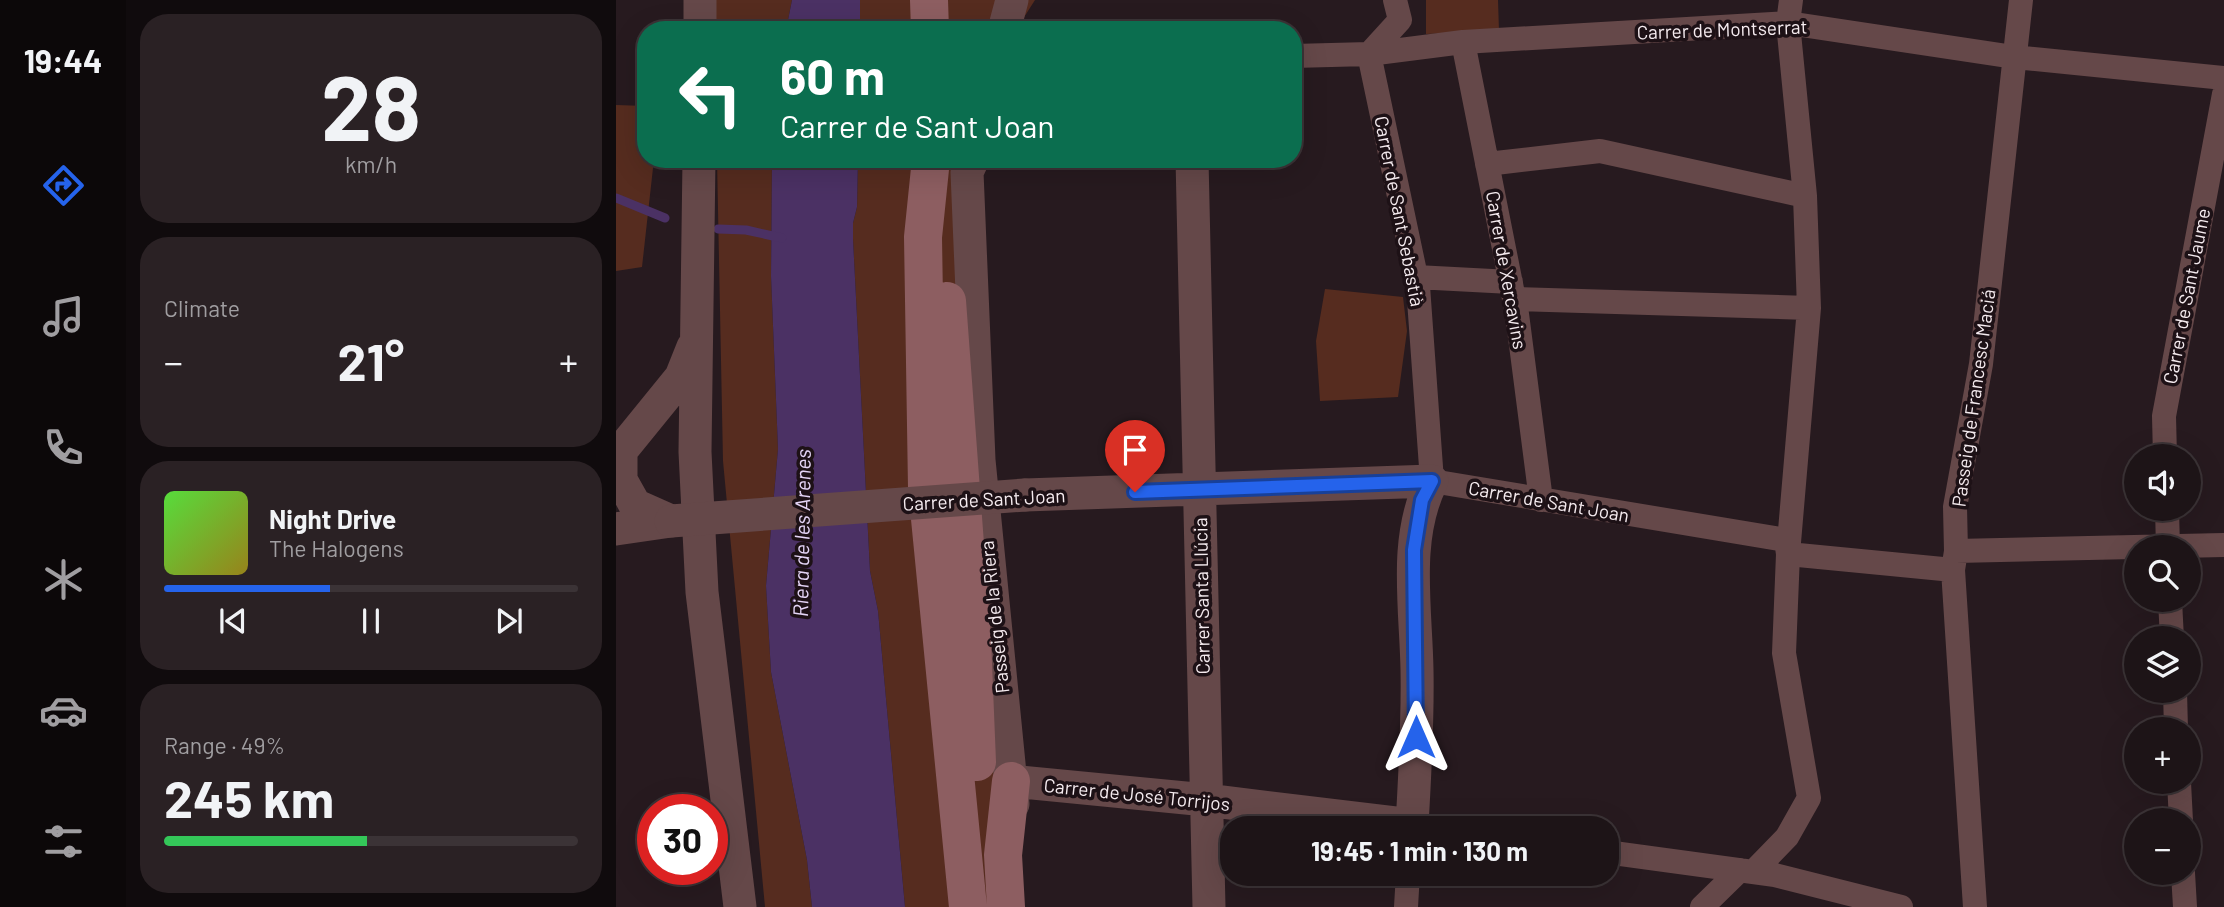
<!DOCTYPE html>
<html lang="en">
<head>
<meta charset="utf-8">
<style>
	:root { --surface:#1d1417; --page:#2a2124; --text:#f1f3f6; --muted:#a09ea1; --line:#3b3336; --accent:#2563eb }
	body { margin:0; font-family:Barlow,sans-serif; background:var(--page); color:var(--text); height:100vh; display:flex; flex-direction:column; font-size:26px; white-space:nowrap }
	* { box-sizing:border-box; margin:0 }
	p { font-size:23px; color:var(--muted) }
	.icon { flex:none; width:38px; height:38px; fill:none; stroke:currentColor; stroke-width:2; stroke-linecap:round; stroke-linejoin:round }
	.map { position:relative; flex:1; overflow:hidden }
	.sheet { display:flex; flex-direction:column; gap:14px; padding:14px; background:#100b0d; width:490px }
	.sheet>* { flex:none }
	.guide { position:absolute; left:21px; top:21px; width:665px; height:147px; border-radius:28px; box-shadow:0 7px 28px #0002,0 0 0 2px var(--line); background:#0b6e4f; color:#fff; overflow:hidden }
	.buttons { position:absolute; left:1508px; top:444px; display:grid; gap:14px }
	.buttons a { display:grid; place-items:center; width:77px; height:77px; border-radius:50%; background:var(--surface); box-shadow:0 7px 28px #0002,0 0 0 2px var(--line); font-size:35px }
	.speed { position:absolute; left:21px; top:794px; display:flex; gap:14px; font-size:35px; font-weight:700; text-align:center }
	.speed>* { display:grid; place-content:center; width:91px; height:91px; border-radius:50%; background:var(--surface); box-shadow:0 7px 28px #0002,0 0 0 2px var(--line); line-height:1 }
	.speed .limit { border:10px solid #d22; background:#fff; color:#111 }
	.pin { position:absolute; display:grid; place-items:center; width:60px; height:60px; color:#fff; margin:-72px -30px; border-radius:50% 50% 50% 0; rotate:-45deg; box-shadow:0 0 7px #0007 }
	.pin .icon { rotate:45deg }
	.me { position:absolute; width:77px; margin:-38px; rotate:0deg; stroke-linejoin:round; filter:drop-shadow(0 0 5px #0008) }
	.turn { display:flex; align-items:center; gap:24px; height:147px; padding:0 28px; font-size:32px }
	.turn .icon { width:91px; height:91px; stroke-width:2.5 }
	.turn b { display:block; font-size:49px; line-height:60px }
	.big { font-size:52px; font-weight:700; line-height:1.1 }
	.sheet .tile { flex:1; display:flex; flex-direction:column; justify-content:center; gap:10px; min-width:0; padding:0 24px; border-radius:28px; background:var(--page) }
	.sheet .dial { align-items:center; gap:0 }
	.dial b { font-size:91px; line-height:1 }
	.song { display:flex; align-items:center; gap:21px }
	.cover { width:84px; height:84px; border-radius:10px; background:linear-gradient(135deg,hsl(110 70% 55%),hsl(50 70% 35%)) }
	.played { height:7px; border-radius:4px; background:linear-gradient(90deg,var(--accent) 40%,var(--line) 40%) }
	.keys { display:flex; justify-content:space-around; direction:ltr }
	.heat { display:flex; justify-content:space-between; align-items:center; font-size:38px; direction:ltr }
	.charge { height:10px; border-radius:5px; background:linear-gradient(90deg,#34c759 49%,var(--line) 0) }
	.trip { position:absolute; left:604px; top:816px; width:399px; height:70px; border-radius:28px; background:var(--surface); box-shadow:0 7px 28px #0002,0 0 0 2px var(--line); font-weight:700; line-height:70px; text-align:center }
	main { display:flex; flex:1; min-height:0 }
	.dock { display:flex; flex-direction:column; width:126px; justify-content:space-around; align-items:center; background:#0c0809; color:var(--muted) }
	.dock .icon { width:49px; height:49px }
	.dock .current { color:var(--accent) }
	.dock b { font-size:32px; color:var(--text) }
	.map>svg:first-child { display:block }
	.green { fill:#562c1f }
	.water { fill:#4b3164 }
	.lines { fill:none; stroke-linecap:round; stroke-linejoin:round }
	.stream { stroke:#4b3164; stroke-width:9 }
	.pedestrian { stroke:#654849; stroke-width:24 }
	.minor { stroke:#654849; stroke-width:33 }
	.secondary { stroke:#8d5e61; stroke-width:38 }
	.minor-bridge { stroke:#654849; stroke-width:33 }
	.route-casing { stroke:#184099; stroke-width:18 }
	.route { stroke:#2563eb; stroke-width:12 }
	.labels { text-anchor:middle; dominant-baseline:central; stroke-width:7; stroke-linejoin:round; paint-order:stroke }
	.street-label { font-size:19px; fill:#f5ebef; stroke:#1d1116 }
	.water-label { font-size:21px; font-style:italic; fill:#e5d5f7; stroke:#1d1116 }
</style>
</head>
<body>
<main>
<nav class="dock">
<b>19:44</b>
<svg class="icon current" aria-label="directions" viewBox="0 0 24 24"><path d="M12 3l9 9-9 9-9-9zM9 14v-3h6M13 9l2 2-2 2"/></svg>
<svg class="icon" aria-label="music" viewBox="0 0 24 24"><path d="M9 18V5l10-2v13"/><circle cx="6" cy="18" r="3"/><circle cx="16" cy="16" r="3"/></svg>
<svg class="icon" aria-label="phone" viewBox="0 0 24 24"><path d="M5 4h4l2 5-3 2q2 4 5 5l2-3 5 2v4C11 20 4 13 5 4z"/></svg>
<svg class="icon" aria-label="climate" viewBox="0 0 24 24"><path d="M12 3v18M4 7l16 10M4 17L20 7"/></svg>
<svg class="icon" aria-label="car" viewBox="0 0 24 24"><path d="M5 17H2v-5l4-1 3-4h7l3 4 3 1v5h-3M9 17h6M6 11h13"/><circle cx="7" cy="17" r="2"/><circle cx="17" cy="17" r="2"/></svg>
<svg class="icon" aria-label="filters" viewBox="0 0 24 24"><path d="M4 7h16M4 17h16"/><circle cx="9" cy="7" r="2"/><circle cx="15" cy="17" r="2"/></svg>
</nav>
<section class="sheet">
<div class="tile dial"><b>28</b><p>km/h</p></div>
<div class="tile"><p>Climate</p>
<div class="heat"><a>−</a><b class="big">21°</b><a>+</a></div>
</div>
<div class="tile">
<div class="song"><i class="cover"></i><div><b>Night Drive</b><p>The Halogens</p></div></div>
<div class="played"></div>
<div class="keys"><svg class="icon" aria-label="previous" viewBox="0 0 24 24"><path d="M18 5L8 12l10 7zM5 5v14"/></svg><svg class="icon" aria-label="pause" viewBox="0 0 24 24"><path d="M8 5v14M16 5v14"/></svg><svg class="icon" aria-label="next" viewBox="0 0 24 24"><path d="M6 5l10 7-10 7zM19 5v14"/></svg></div>
</div>
<div class="tile"><p>Range · 49%</p><b class="big">245 km</b><div class="charge"></div></div>
</section>
<div class="map">
<svg width="1608" height="907" viewBox="0 0 1608 907">
	<rect width="100%" height="100%" fill="#271a1f"/>
	<!-- green -->
	<path class="green" d="M98,0H176L170,30H99Z
		M244,0H419L405,22L396,30H244Z
		M810,0H882L883,31L810,34Z
		M0,105L30,106V159H38L26,267L0,271Z
		M101,159H156L155,276L162,449L150,586L155,672L191,860L196,907H149L107,461Z
		M242,159H346L395,907H289L262,611L254,571L237,239V223L241,207Z
		M709,289L787,297L791,331L782,397L704,401L700,341Z"/>
	<!-- water -->
	<path class="water" d="M176,0H244V30H170Z
		M156,159H242L241,207L237,223V239L254,571L262,611L289,907H196L191,860L155,672L150,586L162,449L155,276Z"/>
	<g class="lines">
		<!-- stream -->
		<path class="stream" d="M0,198L49,218
			M102,229L130,230L166,238"/>
		<!-- pedestrian -->
		<path class="pedestrian" d="M847,42L901,314L925,500
			M753,54L802,286L816,481L1170,540L1172,554
			M753,54L784,20L779,0
			M677,56L753,54L847,42L1172,23L1398,57L1608,78
			M871,164L984,151L1189,196
			M800,277L895,282
			M898,299L1193,308
			M1549,457L1548,416L1608,94
			M1551,509L1552,548
			M1340,551L1608,545
			M1172,554L1337,570
			M1554,600L1556,639
			M1559,691L1560,730
			M1563,782L1565,821
			M990,852L1159,875L1285,907
			M1137,872L1171,837L1193,798L1168,653L1172,554L1193,308L1189,196L1172,23L1175,0
			M1567,873L1569,907
			M790,907L792,873
			M1086,907L1124,870
			M1359,907L1337,570L1340,551L1339,507L1365,364L1405,0"/>
		<!-- minor -->
		<path class="minor" d="M84,30V0
			M388,30L396,0
			M83,159L79,452L86,592L124,907
			M357,159L351,172L363,460L397,804
			M576,159L593,907
			M5,451V480L19,505L55,521
			M0,457L65,377L77,347
			M0,529L55,521
			M395,781L590,800L796,825C799,774 802,722 801,670C800,608 787,538 816,481L409,495"/>
		<!-- secondary -->
		<path class="secondary" d="M313,0L314,30
			M315,159L307,237L311,488L352,907
			M331,301L356,639L361,762
			M390,907L387,855L395,781"/>
		<!-- minor-bridge -->
		<path class="minor-bridge" d="M55,521L409,495"/>
	</g>
	<g class="lines">
		<defs>
			<path id="route" d="M519,492L816,481L806,500L798,550L800,737"/>
		</defs>
		<!-- route casing -->
		<use href="#route" class="route-casing"/>
		<!-- route -->
		<use href="#route" class="route"/>
	</g>
	<g class="labels">
		<!-- street labels -->
		<g class="street-label">
			<text transform="translate(1106 29) rotate(-2)">Carrer de Montserrat</text>
			<text transform="translate(784 211) rotate(79)">Carrer de Sant Sebastià</text>
			<text transform="translate(891 270) rotate(80)">Carrer de Xercavins</text>
			<text transform="translate(1570 296) rotate(-79)">Carrer de Sant Jaume</text>
			<text transform="translate(1357 398) rotate(-82)">Passeig de Francesc Maciá</text>
			<text transform="translate(368 499) rotate(-3)">Carrer de Sant Joan</text>
			<text transform="translate(933 501) rotate(10)">Carrer de Sant Joan</text>
			<text transform="translate(585 596) rotate(-91)">Carrer Santa Llúcia</text>
			<text transform="translate(378 617) rotate(-96)">Passeig de la Riera</text>
			<text transform="translate(521 794) rotate(6)">Carrer de José Torrijos</text>
		</g>
		<!-- water labels -->
		<g class="water-label">
			<text transform="translate(185 533) rotate(-89)">Riera de les Arenes</text>
		</g>
	</g>
</svg>
<div class="buttons">
<a><svg class="icon" aria-label="sound" viewBox="0 0 24 24"><path d="M4 9h4l5-4v14l-5-4H4zM17 9q2 3 0 6"/></svg></a>
<a><svg class="icon" aria-label="search" viewBox="0 0 24 24"><circle cx="10" cy="10" r="6"/><path d="M15 15l6 6"/></svg></a>
<a><svg class="icon" aria-label="layers" viewBox="0 0 24 24"><path d="M12 4l9 5-9 5-9-5zM3 14l9 5 9-5"/></svg></a>
<a>+</a>
<a>−</a>
</div>
<div class="speed"><div class="limit">30</div></div>
<div class="pin" style="left:519px;top:492px;background:#d93025"><svg class="icon" aria-label="arrive" viewBox="0 0 24 24"><path d="M6 21V4h12l-3 4 3 4H6"/></svg></div>
<svg class="me" style="left:800px;top:737px" viewBox="-20 -20 40 40"><path d="M0-17L14 15 0 8-14 15z" fill="#2563eb" stroke="#fff" stroke-width="4"/></svg>
<div class="trip">19:45 · 1 min · 130 m</div>
<div class="guide">
<div class="turn"><svg class="icon" aria-label="left" viewBox="0 0 24 24"><path d="M17 20v-9H6M10 6l-5 5 5 5"/></svg><div><b>60 m</b>Carrer de Sant Joan</div></div>
</div>
</div>
</main>
</body>
</html>
